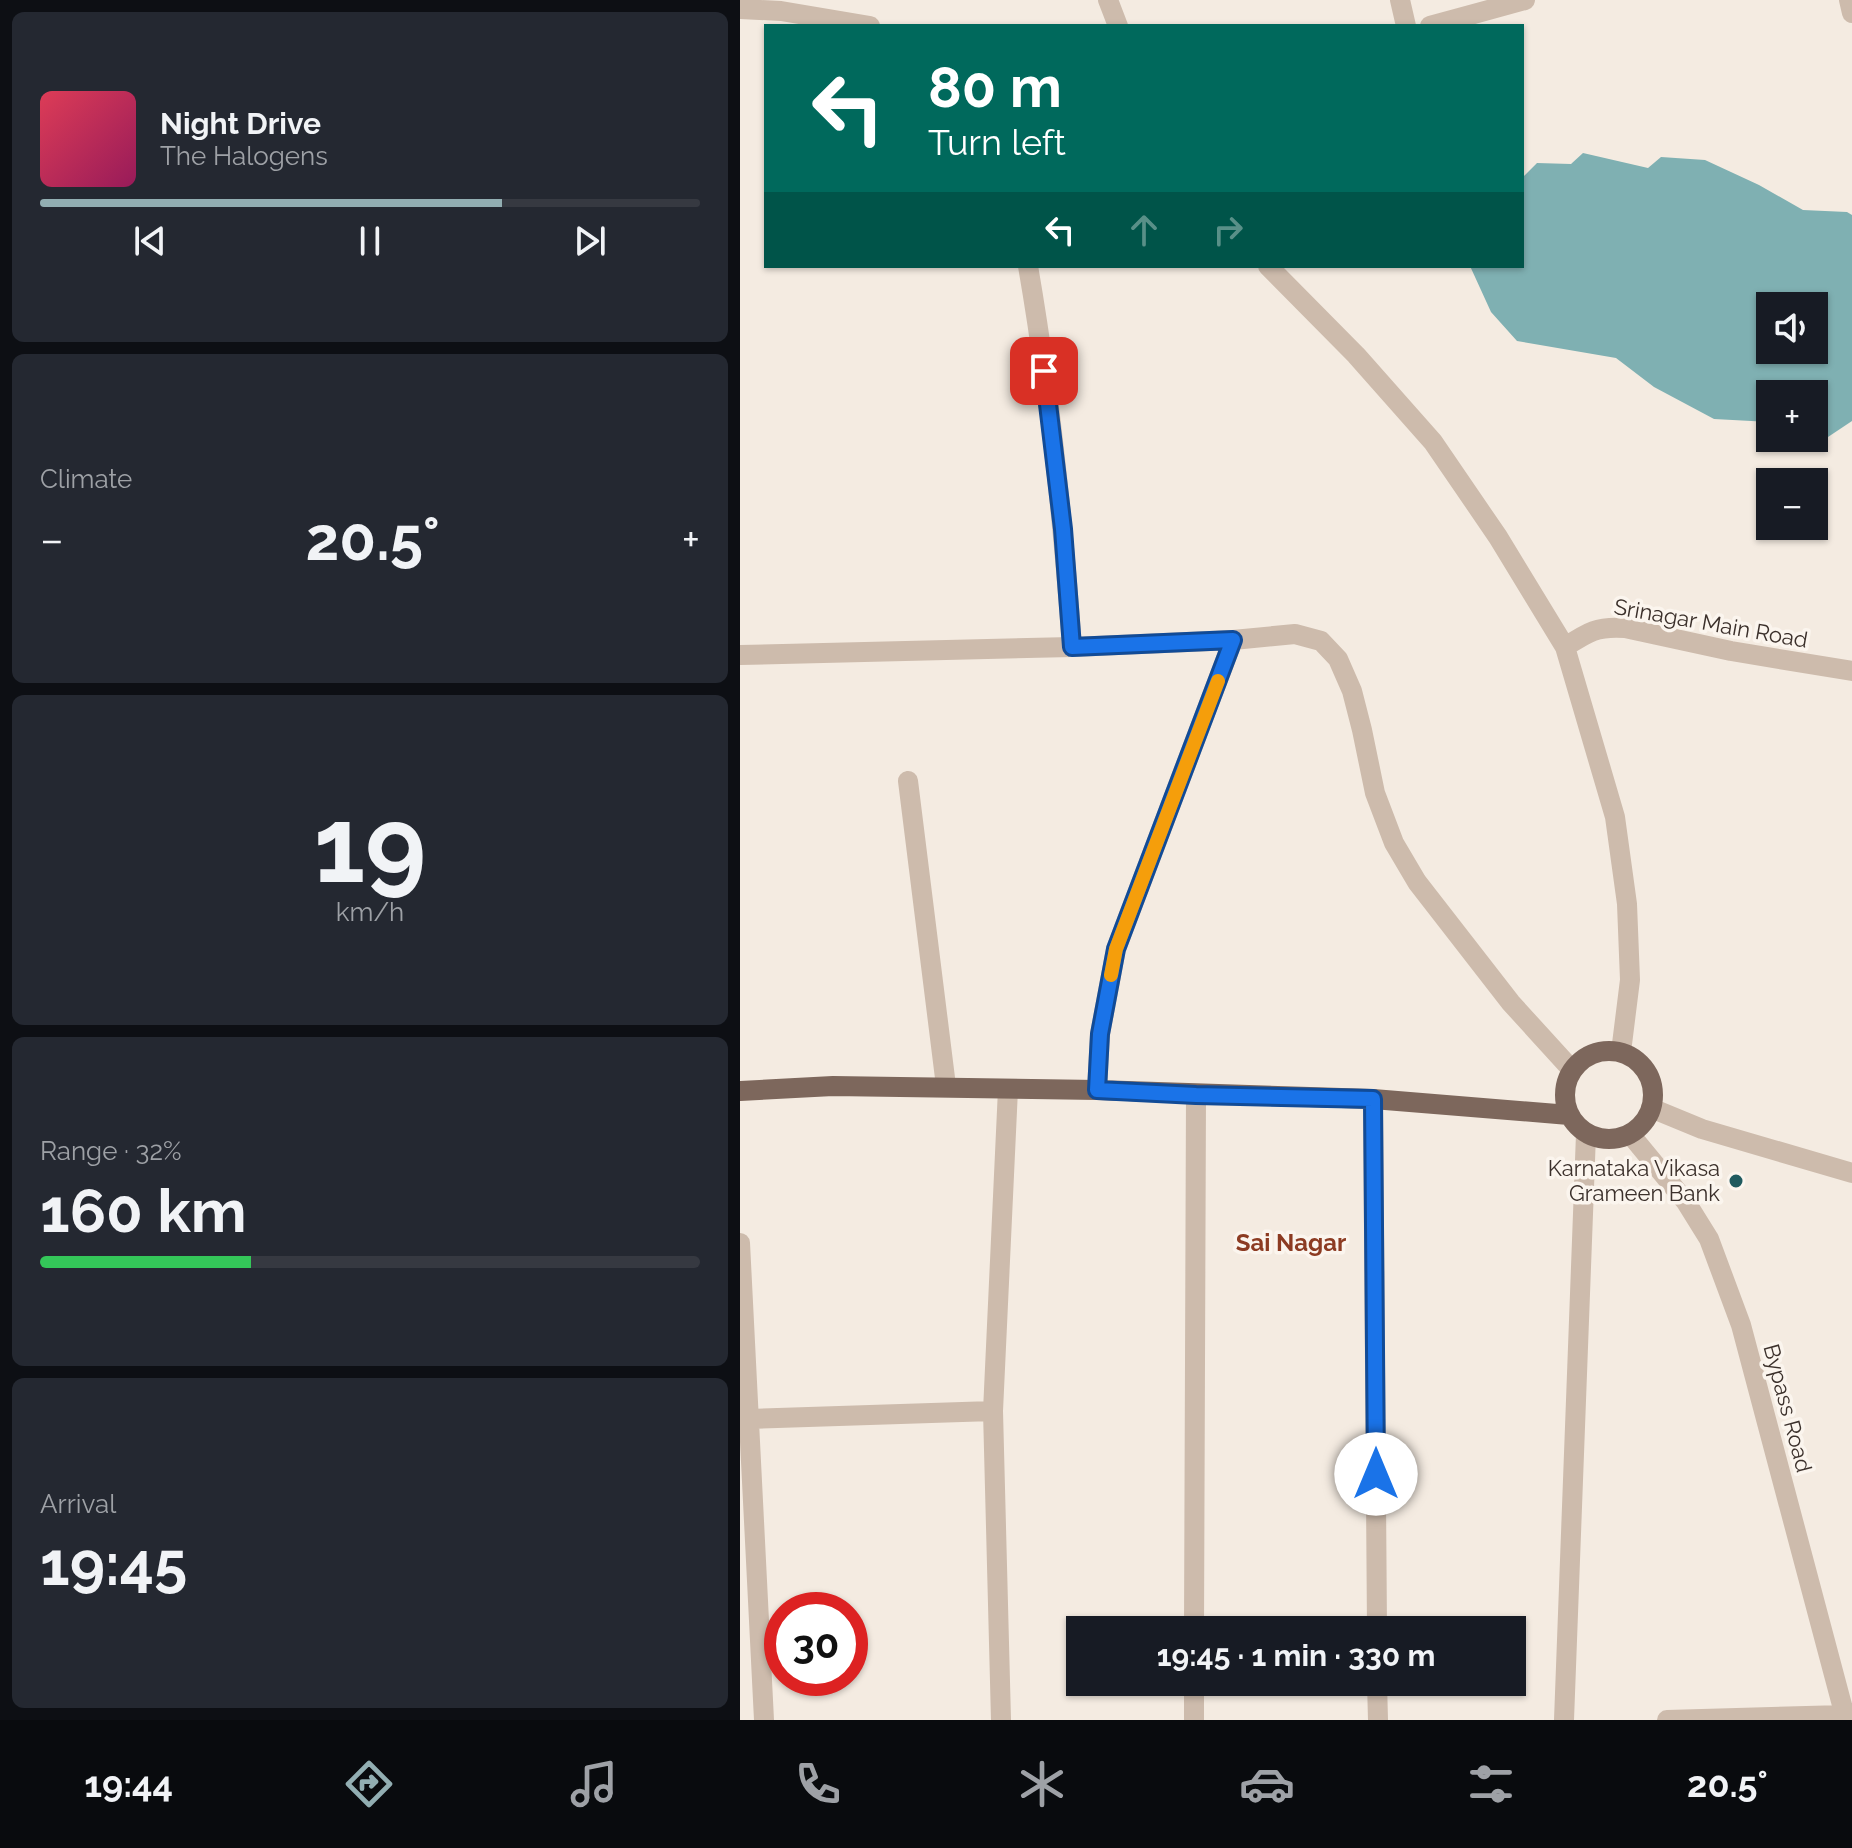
<!DOCTYPE html>
<html lang="en">
<head>
<meta charset="utf-8">
<style>
	:root { --surface:#171b24; --page:#242831; --text:#f1f3f6; --muted:#9ea1a6; --line:#363941; --accent:#92aeb2 }
	body { margin:0; font-family:Raleway,sans-serif; background:var(--page); color:var(--text); height:100vh; display:flex; flex-direction:column; font-size:30px; white-space:nowrap }
	* { box-sizing:border-box; margin:0 }
	p { font-size:26px; color:var(--muted) }
	.icon { flex:none; width:44px; height:44px; fill:none; stroke:currentColor; stroke-width:2; stroke-linecap:round; stroke-linejoin:round }
	.map { position:relative; flex:1; overflow:hidden }
	.side { display:flex; flex-direction:column; gap:12px; padding:12px; background:#0d0f14; width:740px }
	.side>* { flex:none }
	.banner { position:absolute; left:24px; top:24px; width:760px; height:244px; border-radius:0px; box-shadow:0 2px 6px #0004; background:#00695c; color:#fff; overflow:hidden }
	.buttons { position:absolute; left:1016px; top:292px; display:grid; gap:16px }
	.buttons a { display:grid; place-items:center; width:72px; height:72px; border-radius:0px; background:var(--surface); box-shadow:0 2px 6px #0004; font-size:40px }
	.speed { position:absolute; left:24px; top:1592px; display:flex; gap:16px; font-size:40px; font-weight:700; text-align:center }
	.speed>* { display:grid; place-content:center; width:104px; height:104px; border-radius:50%; background:var(--surface); box-shadow:0 2px 6px #0004; line-height:1 }
	.speed .limit { border:12px solid #d22; background:#fff; color:#111 }
	.pin { position:absolute; display:grid; place-items:center; width:68px; height:68px; color:#fff; margin:-34px; border-radius:16px; box-shadow:0 4px 12px #0006 }
	.me { position:absolute; width:88px; margin:-44px; rotate:0deg; stroke-linejoin:round; filter:drop-shadow(0 0 6px #0008) }
	.turn { display:flex; align-items:center; gap:28px; height:168px; padding:0 32px; font-size:36px }
	.turn .icon { width:104px; height:104px; stroke-width:2.5 }
	.turn b { display:block; font-size:56px; line-height:68px }
	.lanes { display:flex; align-items:center; height:76px; padding:0 32px; background:#0003; justify-content:center; gap:40px; direction:ltr }
	.lanes .off { opacity:.35 }
	.big { font-size:60px; font-weight:700; line-height:1.1 }
	.side .card { flex:1; display:flex; flex-direction:column; justify-content:center; gap:12px; min-width:0; padding:0 28px; border-radius:12px; background:var(--page) }
	.side .dial { align-items:center; gap:0 }
	.dial b { font-size:104px; line-height:1 }
	.song { display:flex; align-items:center; gap:24px }
	.cover { width:96px; height:96px; border-radius:12px; background:linear-gradient(135deg,hsl(350 70% 55%),hsl(330 70% 35%)) }
	.played { height:8px; border-radius:4px; background:linear-gradient(90deg,var(--accent) 70%,var(--line) 70%) }
	.keys { display:flex; justify-content:space-around; direction:ltr }
	.heat { display:flex; justify-content:space-between; align-items:center; font-size:44px; direction:ltr }
	.charge { height:12px; border-radius:6px; background:linear-gradient(90deg,#34c759 32%,var(--line) 0) }
	.trip { position:absolute; left:326px; top:1616px; width:460px; height:80px; border-radius:0px; background:var(--surface); box-shadow:0 2px 6px #0004; font-weight:700; line-height:80px; text-align:center }
	.tab-bar { display:flex; height:128px; justify-content:space-around; align-items:center; background:#090b0e; color:var(--muted) }
	.tab-bar .icon { width:56px; height:56px }
	.tab-bar .active { color:var(--accent) }
	.tab-bar b { font-size:36px; color:var(--text) }
	main { display:flex; flex:1; min-height:0 }
	.map>svg:first-child { display:block }
	.water { fill:#7fb0b2; fill-rule:evenodd }
	.lines { fill:none; stroke-linecap:round; stroke-linejoin:round }
	.minor { stroke:#cdbbac; stroke-width:20 }
	.major { stroke:#7d675c; stroke-width:20 }
	.route-casing { stroke:#114b97; stroke-width:20 }
	.route { stroke:#1a73e8; stroke-width:14 }
	.slow { stroke:#f59e0b; stroke-width:14 }
	.poi-dot { fill:#1f5a5e; stroke:#fbf5ee; stroke-width:3 }
	.labels { text-anchor:middle; dominant-baseline:central; stroke-width:7; stroke-linejoin:round; paint-order:stroke }
	.street-label { font-size:22px; fill:#3b302b; stroke:#fbf5ee }
	.poi-label { font-size:22px; fill:#3b302b; stroke:#fbf5ee; text-anchor:end }
	.neighbourhood-label { font-size:24px; font-weight:bold; fill:#8c3b22; stroke:#fbf5ee }
</style>
</head>
<body>
<main>
<section class="side">
<div class="card">
<div class="song"><i class="cover"></i><div><b>Night Drive</b><p>The Halogens</p></div></div>
<div class="played"></div>
<div class="keys"><svg class="icon" aria-label="previous" viewBox="0 0 24 24"><path d="M18 5L8 12l10 7zM5 5v14"/></svg><svg class="icon" aria-label="pause" viewBox="0 0 24 24"><path d="M8 5v14M16 5v14"/></svg><svg class="icon" aria-label="next" viewBox="0 0 24 24"><path d="M6 5l10 7-10 7zM19 5v14"/></svg></div>
</div>
<div class="card"><p>Climate</p>
<div class="heat"><a>−</a><b class="big">20.5°</b><a>+</a></div>
</div>
<div class="card dial"><b>19</b><p>km/h</p></div>
<div class="card"><p>Range · 32%</p><b class="big">160 km</b><div class="charge"></div></div>
<div class="card"><p>Arrival</p><b class="big">19:45</b></div>
</section>
<div class="map">
<svg width="1112" height="1720" viewBox="0 0 1112 1720">
	<rect width="100%" height="100%" fill="#f4ebe1"/>
	<!-- water -->
	<path class="water" d="M843,153L908,168L921,157L965,160L1019,185L1063,210L1107,212L1112,215V421L1073,447L1058,438H1074V394H1030V422L974,419L914,387L876,358L777,341L751,312L730,266H782V178L797,163L831,164ZM1030,306H1074V350H1030Z"/>
	<g class="lines">
		<!-- minor -->
		<path class="minor" d="M368,0L378,26
			M660,0L666,26
			M1109,0L1112,13
			M0,9L41,11L130,26
			M690,26L785,0
			M288,266C310,393 323,520 332,647
			M528,266L616,355L693,442L758,537L825,647L875,817L887,904L890,980L881,1052
			M825,647C848,632 857,626 885,628L991,651L1112,671
			M0,655L332,647L493,640L555,634L581,641L598,659L612,691L622,730L635,793L654,843L677,882L771,1003L832,1070
			M168,781L206,1086
			M357,1090L360,1034L376,949L493,640
			M633,1099L637,1630
			M911,1108L962,1129L1112,1173
			M890,1134L946,1202L969,1239L1001,1325L1106,1720
			M0,1243L24,1720
			M9,1419L253,1411
			M454,1630L456,1095
			M637,1682L638,1720
			M261,1720L253,1411L268,1089
			M454,1720V1682
			M824,1720L846,1134
			M927,1720L1104,1715L1112,1713"/>
		<!-- major -->
		<path class="major" d="M825 1095a44 44 0 1 1 88 0a44 44 0 1 1-88 0Z
			M0,1091L93,1086L357,1090L633,1099L829,1115"/>
	</g>
	<g class="lines">
		<defs>
			<path id="route" d="M304,371L323,529L332,647L493,640L376,949L360,1034L357,1090L456,1095L633,1099L636,1474"/>
		</defs>
		<!-- route casing -->
		<use href="#route" class="route-casing"/>
		<!-- route -->
		<use href="#route" class="route"/>
		<!-- slow -->
		<path class="slow" d="M371,975L376,949L478,681"/>
	</g>
	<!-- markers -->
	<circle class="poi-dot" cx="996" cy="1181" r="8"/>
	<g class="labels">
		<!-- street labels -->
		<g class="street-label">
			<text transform="translate(971 623) rotate(10)">Srinagar Main Road</text>
			<text transform="translate(1048 1408) rotate(75)">Bypass Road</text>
		</g>
		<!-- poi labels -->
		<g class="poi-label">
			<text x="980" y="1168">Karnataka Vikasa<tspan x="980" dy="25">Grameen Bank</tspan></text>
		</g>
		<!-- neighbourhood labels -->
		<g class="neighbourhood-label">
			<text x="551" y="1242">Sai Nagar</text>
		</g>
	</g>
</svg>
<div class="buttons">
<a><svg class="icon" aria-label="sound" viewBox="0 0 24 24"><path d="M4 9h4l5-4v14l-5-4H4zM17 9q2 3 0 6"/></svg></a>
<a>+</a>
<a>−</a>
</div>
<div class="speed"><div class="limit">30</div></div>
<div class="pin" style="left:304px;top:371px;background:#d93025"><svg class="icon" aria-label="arrive" viewBox="0 0 24 24"><path d="M6 21V4h12l-3 4 3 4H6"/></svg></div>
<svg class="me" style="left:636px;top:1474px" viewBox="-20 -20 40 40"><circle r="19" fill="#fff"/><path d="M0-13L10 11 0 6-10 11z" fill="#1a73e8"/></svg>
<div class="trip">19:45 · 1 min · 330 m</div>
<div class="banner">
<div class="turn"><svg class="icon" aria-label="left" viewBox="0 0 24 24"><path d="M17 20v-9H6M10 6l-5 5 5 5"/></svg><div><b>80 m</b>Turn left</div></div>
<div class="lanes"><svg class="icon" aria-label="left" viewBox="0 0 24 24"><path d="M17 20v-9H6M10 6l-5 5 5 5"/></svg><svg class="icon off" aria-label="ahead" viewBox="0 0 24 24"><path d="M12 20V5M6 11l6-6 6 6"/></svg><svg class="icon off" aria-label="right" viewBox="0 0 24 24"><path d="M7 20v-9h11M14 6l5 5-5 5"/></svg></div>
</div>
</div>
</main>
<nav class="tab-bar">
<b>19:44</b>
<svg class="icon active" aria-label="directions" viewBox="0 0 24 24"><path d="M12 3l9 9-9 9-9-9zM9 14v-3h6M13 9l2 2-2 2"/></svg>
<svg class="icon" aria-label="music" viewBox="0 0 24 24"><path d="M9 18V5l10-2v13"/><circle cx="6" cy="18" r="3"/><circle cx="16" cy="16" r="3"/></svg>
<svg class="icon" aria-label="phone" viewBox="0 0 24 24"><path d="M5 4h4l2 5-3 2q2 4 5 5l2-3 5 2v4C11 20 4 13 5 4z"/></svg>
<svg class="icon" aria-label="climate" viewBox="0 0 24 24"><path d="M12 3v18M4 7l16 10M4 17L20 7"/></svg>
<svg class="icon" aria-label="car" viewBox="0 0 24 24"><path d="M5 17H2v-5l4-1 3-4h7l3 4 3 1v5h-3M9 17h6M6 11h13"/><circle cx="7" cy="17" r="2"/><circle cx="17" cy="17" r="2"/></svg>
<svg class="icon" aria-label="filters" viewBox="0 0 24 24"><path d="M4 7h16M4 17h16"/><circle cx="9" cy="7" r="2"/><circle cx="15" cy="17" r="2"/></svg>
<b>20.5°</b>
</nav>
</body>
</html>
